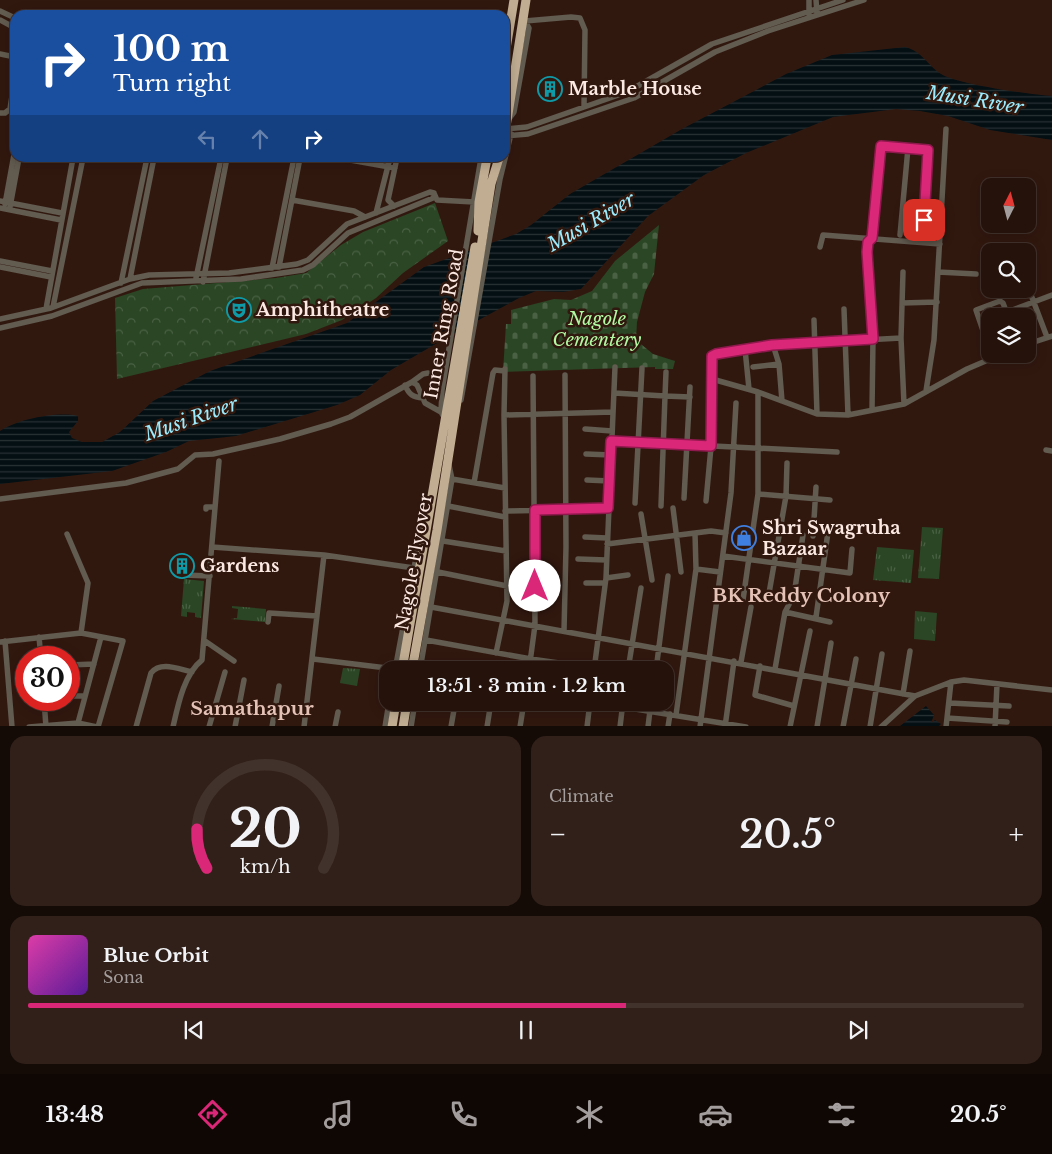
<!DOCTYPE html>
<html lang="en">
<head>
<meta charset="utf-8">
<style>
	:root { --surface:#25120b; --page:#312019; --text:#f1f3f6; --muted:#a39e9d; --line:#42322c; --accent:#db2777 }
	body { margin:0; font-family:"Libre Baskerville",serif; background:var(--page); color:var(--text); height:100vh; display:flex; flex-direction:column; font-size:19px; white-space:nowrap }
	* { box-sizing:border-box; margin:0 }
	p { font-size:16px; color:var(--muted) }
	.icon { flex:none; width:28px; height:28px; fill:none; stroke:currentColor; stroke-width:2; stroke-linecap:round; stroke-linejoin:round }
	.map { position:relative; height:726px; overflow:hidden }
	.panel { display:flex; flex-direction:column; gap:10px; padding:10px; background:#140a06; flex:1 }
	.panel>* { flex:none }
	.banner { position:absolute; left:10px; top:10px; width:500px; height:152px; border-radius:15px; box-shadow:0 2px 12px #0003,0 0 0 1px var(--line); background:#1a4fa0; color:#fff; overflow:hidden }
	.needle { width:32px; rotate:6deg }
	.tools { position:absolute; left:981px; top:178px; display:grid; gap:10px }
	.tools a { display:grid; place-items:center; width:55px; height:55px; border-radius:10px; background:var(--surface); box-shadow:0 2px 12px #0003,0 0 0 1px var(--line); font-size:25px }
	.speed { position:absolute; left:15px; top:646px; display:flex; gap:10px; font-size:25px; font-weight:700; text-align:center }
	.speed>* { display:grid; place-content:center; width:65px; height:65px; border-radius:50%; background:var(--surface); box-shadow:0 2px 12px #0003,0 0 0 1px var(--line); line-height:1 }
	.speed .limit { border:8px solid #d22; background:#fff; color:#111 }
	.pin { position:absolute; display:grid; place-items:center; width:42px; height:42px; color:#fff; margin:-21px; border-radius:10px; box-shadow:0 2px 8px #0006 }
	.me { position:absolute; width:55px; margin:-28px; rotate:0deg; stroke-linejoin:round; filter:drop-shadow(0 0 4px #0008) }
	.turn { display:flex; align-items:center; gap:18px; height:105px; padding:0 20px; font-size:22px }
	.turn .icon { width:65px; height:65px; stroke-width:2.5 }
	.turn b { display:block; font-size:35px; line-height:42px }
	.lanes { display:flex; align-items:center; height:48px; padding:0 20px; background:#0003; justify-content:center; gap:25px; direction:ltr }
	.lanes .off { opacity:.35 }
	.big { font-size:38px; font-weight:600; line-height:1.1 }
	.panel .card { flex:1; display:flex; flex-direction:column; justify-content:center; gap:8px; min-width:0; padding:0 18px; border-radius:15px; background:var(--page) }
	.panel .dial { align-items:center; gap:0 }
	.dial svg { height:130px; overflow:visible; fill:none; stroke:var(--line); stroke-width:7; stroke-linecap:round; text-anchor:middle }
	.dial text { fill:var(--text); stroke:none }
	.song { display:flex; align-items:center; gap:15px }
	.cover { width:60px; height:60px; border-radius:8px; background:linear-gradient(135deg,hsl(320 70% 55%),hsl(270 70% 35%)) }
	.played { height:5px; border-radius:2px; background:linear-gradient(90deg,var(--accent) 60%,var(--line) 60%) }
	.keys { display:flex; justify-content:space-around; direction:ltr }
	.heat { display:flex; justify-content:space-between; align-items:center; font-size:28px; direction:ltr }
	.panel .tiles { flex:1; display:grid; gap:10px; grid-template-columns:1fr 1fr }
	.card:last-child { grid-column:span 2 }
	.trip { position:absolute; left:379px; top:661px; width:295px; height:50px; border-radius:15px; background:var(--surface); box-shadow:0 2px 12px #0003,0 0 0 1px var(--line); font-weight:600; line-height:50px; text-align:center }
	.dock { display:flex; height:80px; justify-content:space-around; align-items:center; background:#0f0704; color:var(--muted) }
	.dock .icon { width:35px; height:35px }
	.dock .active { color:var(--accent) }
	.dock b { font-size:22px; color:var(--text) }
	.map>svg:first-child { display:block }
	.grass { fill:url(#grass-tufts) }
	.cemetery { fill:url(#cemetery-stones) }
	.park { fill:url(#park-crowns) }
	.water { fill:url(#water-rules) }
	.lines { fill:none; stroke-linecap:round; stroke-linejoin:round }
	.minor { stroke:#625b50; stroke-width:5.5 }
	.highway { stroke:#c0ad92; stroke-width:9 }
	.route-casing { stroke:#8e194d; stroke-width:12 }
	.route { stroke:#db2777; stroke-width:9 }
	.labels { text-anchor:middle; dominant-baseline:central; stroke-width:5; stroke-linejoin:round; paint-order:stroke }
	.poi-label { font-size:18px; font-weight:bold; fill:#fbe9e2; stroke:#31180f; text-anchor:start }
	.park-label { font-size:18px; font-style:italic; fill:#b1faa2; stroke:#31180f }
	.street-label { font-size:18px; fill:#fbe9e2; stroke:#31180f }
	.water-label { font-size:19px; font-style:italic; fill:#9becfe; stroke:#31180f }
	.neighbourhood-label { font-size:19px; font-weight:bold; fill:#e5c2b6; stroke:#31180f }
</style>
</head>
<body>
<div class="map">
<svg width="1052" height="727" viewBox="0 0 1052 727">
	<defs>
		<pattern id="grass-tufts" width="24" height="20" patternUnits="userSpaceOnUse" patternTransform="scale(1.25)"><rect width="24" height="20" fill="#2a4624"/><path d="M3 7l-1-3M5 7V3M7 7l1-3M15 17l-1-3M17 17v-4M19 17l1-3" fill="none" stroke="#4a6144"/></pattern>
		<pattern id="cemetery-stones" width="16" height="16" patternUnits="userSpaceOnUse" patternTransform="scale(1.25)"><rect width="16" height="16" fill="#2a4624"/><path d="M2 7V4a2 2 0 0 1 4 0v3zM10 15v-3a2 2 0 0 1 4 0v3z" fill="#4a6144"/></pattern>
		<pattern id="park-crowns" width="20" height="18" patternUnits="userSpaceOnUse" patternTransform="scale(1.25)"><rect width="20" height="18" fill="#2a4624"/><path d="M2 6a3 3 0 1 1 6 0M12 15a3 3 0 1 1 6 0" fill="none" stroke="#4a6144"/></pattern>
		<pattern id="water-rules" width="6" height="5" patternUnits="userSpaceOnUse" patternTransform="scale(1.25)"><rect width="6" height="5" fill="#030f13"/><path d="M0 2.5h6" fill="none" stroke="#293235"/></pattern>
	</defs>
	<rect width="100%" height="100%" fill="#31180f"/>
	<!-- grass -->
	<path class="grass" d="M922,527L943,528L939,579L918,578Z
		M877,547L914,550L911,583L873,580Z
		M184,579L204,581L201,618L195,617V613L187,612V617L181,616Z
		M232,606L266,609L265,622L231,619L237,618L238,609L232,608Z
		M915,611L937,613L935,641L914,639Z
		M343,668L360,669L357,686L340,683Z"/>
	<!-- cemetery -->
	<path class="cemetery" d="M659,225L654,274L645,292L637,322L636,340L653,354L675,361L673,369H655V367L503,372L506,324H511V310L554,299L571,300L592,291L615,261Z"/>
	<!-- park -->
	<path class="park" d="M435,203L448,241L403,273L376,298L342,320L306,334L117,379L115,298L143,289L276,278L306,273L341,245L363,232Z"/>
	<!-- water -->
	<path class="water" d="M905,47C922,51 927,65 941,74C956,84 1032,95 1052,96V140L990,130L948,116L920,111L896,109L833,117L746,153L704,175L648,216L581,289L563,292L536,291L519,298L444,339L391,370L360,395L337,405L236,436L189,441L166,452L112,471L0,484V431C18,419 57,411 78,416V421L69,432L72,438L82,442H102L120,432L153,401L210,371L347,323L424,267L516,234L531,225L570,194L682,129L786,74L832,55Z
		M926,706L934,715L931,723L935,720L941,724L939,726H900Z"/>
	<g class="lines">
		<!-- minor -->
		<path class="minor" d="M809,0V14
			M816,0L817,13
			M0,11L15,18
			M0,20L15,28
			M525,21L571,17L580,18L585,30L584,107
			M0,54L15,57
			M0,113H5L10,109L15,76
			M508,120L514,112L529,28L524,19
			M506,129L527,127L627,92L712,44L843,0
			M505,136L528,134L634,98L715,52L768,31L864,0
			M339,158L395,168
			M377,158L392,160
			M434,193L437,200L474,202
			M292,200L354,211L365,217
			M0,201L62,213
			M5,204L15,149
			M394,206L388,200L397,158
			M10,207L19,158
			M0,208L61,220
			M376,213L390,158
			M900,235L908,148
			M872,238L881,146L929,150L923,237
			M870,239L867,252L869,267L873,339L872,410
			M820,247L823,235L940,244
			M0,261L52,271
			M0,267L51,277
			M279,267L300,158
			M272,268L294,158
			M903,272L901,338L904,404
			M938,272L976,274
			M196,278L221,158
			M130,279L154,158
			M203,282L227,158
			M121,283L147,158
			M1028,287L1047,337
			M902,303L937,302
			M53,307L83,158
			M46,309L73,158
			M844,309L848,415
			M1007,312L1052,295
			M0,319L51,308L130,279L149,275L229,273L297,264L308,260L347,224L430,192L434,193L433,198L348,233L313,265L303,270L241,279L142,283L52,316L0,328
			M814,320L817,414
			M1028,344L1052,336
			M773,345L779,364L782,401
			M745,349L749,389
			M990,351L976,310L1000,301L1003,303L1008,316
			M753,367L779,364
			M666,372L665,396L690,397
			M428,373L423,374L412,382L417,385L425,403L441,412
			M712,379L758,392L817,414L848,415L904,404L967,369L1002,354
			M405,385C409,395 413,397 423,398
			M926,391L934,340L946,129
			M614,393L665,396L661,506
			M461,400L500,179L511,134
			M504,415L613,412
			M444,417L441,412L442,390L481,158
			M585,429L612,431
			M611,441L837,452
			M1046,450L1052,451
			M586,454L611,455
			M452,479L505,488
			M587,480L610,481
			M474,483L493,373L495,370L505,371
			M758,494L830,500
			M684,498L690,387
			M0,499L126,483L178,469L195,455L213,454L280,439L331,424L350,417L412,382
			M706,501L711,447L712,356L716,354L773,345L901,338
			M635,503L642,368
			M448,506L505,517
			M673,508L681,572
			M206,509V507H215
			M505,511L608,509
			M641,514L652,580
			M695,533L696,569L720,572
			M67,534L88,583L81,633
			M813,536L816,487
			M585,537L607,538
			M443,541L506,551
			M607,544L711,531L726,533
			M212,547L324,555L414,568
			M723,556L850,573L852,549
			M578,559L606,560
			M438,572L507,586
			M184,575L210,576
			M606,578L628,575
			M586,583H605
			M768,599L786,496L787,463
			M743,600L758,494V392
			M431,607L915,696
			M785,612L830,622
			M816,617L828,532
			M268,622L269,613L317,616
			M564,631L566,547L565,375
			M39,637L41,658
			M426,640L531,659L594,668
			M5,641L12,727
			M205,641L234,661
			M0,642L81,633L123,641L98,727
			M496,653L507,601L504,415L505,369
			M313,659L395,669
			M741,662L751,607
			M69,665L94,664
			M760,666L755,695L794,706
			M775,669L785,612L794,595L803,535
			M395,670L426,504L430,499
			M420,670L452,479L449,465
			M529,670L535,625L533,376
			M594,670L606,578L615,367
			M628,670L641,588
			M656,670L668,576
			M903,694L910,651
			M69,696H85
			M44,700L46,727
			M592,702L746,727
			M389,703L414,707
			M950,703L1009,706
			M676,715L696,569
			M947,718L1007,722
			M78,723L101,637
			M29,727L78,723L97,727
			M136,727L151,673C161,661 178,669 192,672
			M173,727C178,705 184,674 202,660L219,461
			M209,727L225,672
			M235,727L244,680
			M272,727L279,686
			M304,727L324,555
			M335,727L338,712
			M385,727L389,702
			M411,727L415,702
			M451,727L455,704
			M487,727L491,702
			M520,727L524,702
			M587,727L590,702
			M620,727L623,702
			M648,727L651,702
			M668,727L670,714
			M700,727L731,493L736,403
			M725,727L734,661
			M790,727L810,631
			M817,727L831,643
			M843,727L856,659
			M870,727L882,654
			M881,727L915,696L951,682L964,680L1052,690
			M946,727L951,682
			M995,727L997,684"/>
		<!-- highway -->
		<path class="highway" d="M505,55L514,0
			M505,133L526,0
			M478,231L479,202L487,158
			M402,670L475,247
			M412,670L437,530L484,228L491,184L499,158
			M392,727L396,702
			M403,727L407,702"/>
	</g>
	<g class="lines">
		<defs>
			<path id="route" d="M535,586V510L608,508L611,441L711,446L712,356L716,354L772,345L873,339L867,252L868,242L872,238L881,146L928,150L924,220"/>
		</defs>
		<!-- route casing -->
		<use href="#route" class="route-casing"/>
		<!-- route -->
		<use href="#route" class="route"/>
	</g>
	<!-- icons -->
	<defs>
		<symbol id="building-ring" viewBox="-11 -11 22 22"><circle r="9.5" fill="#31180f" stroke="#0f9aa8" stroke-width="1.5"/><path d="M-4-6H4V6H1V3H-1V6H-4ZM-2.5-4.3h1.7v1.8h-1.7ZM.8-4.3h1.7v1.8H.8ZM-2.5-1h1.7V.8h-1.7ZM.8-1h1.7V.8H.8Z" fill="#0f9aa8"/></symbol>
		<symbol id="theatre-ring" viewBox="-11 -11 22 22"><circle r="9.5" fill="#31180f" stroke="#0f9aa8" stroke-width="1.5"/><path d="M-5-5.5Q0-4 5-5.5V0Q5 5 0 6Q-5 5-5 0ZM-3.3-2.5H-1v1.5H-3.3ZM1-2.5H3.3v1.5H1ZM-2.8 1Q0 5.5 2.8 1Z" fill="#0f9aa8"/></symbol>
		<symbol id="shop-ring" viewBox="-11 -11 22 22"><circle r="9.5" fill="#31180f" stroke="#3f7fe0" stroke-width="1.5"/><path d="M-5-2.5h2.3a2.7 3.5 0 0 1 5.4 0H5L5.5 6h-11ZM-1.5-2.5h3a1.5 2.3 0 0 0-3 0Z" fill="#3f7fe0"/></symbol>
	</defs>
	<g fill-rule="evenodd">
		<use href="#building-ring" x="536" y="75" width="28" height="28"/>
		<use href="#theatre-ring" x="225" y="296" width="28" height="28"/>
		<use href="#shop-ring" x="730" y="524" width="28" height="28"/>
		<use href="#building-ring" x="168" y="552" width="28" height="28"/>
	</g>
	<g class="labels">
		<!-- poi labels -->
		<g class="poi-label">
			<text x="568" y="89">Marble House</text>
			<text x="256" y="310">Amphitheatre</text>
			<text x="762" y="528">Shri Swagruha<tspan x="762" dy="21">Bazaar</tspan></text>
			<text x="200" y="566">Gardens</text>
		</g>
		<!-- park labels -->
		<g class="park-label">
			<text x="597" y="319">Nagole<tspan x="597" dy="21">Cementery</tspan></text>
		</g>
		<!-- street labels -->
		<g class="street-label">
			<text transform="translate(444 324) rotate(-80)">Inner Ring Road</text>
			<text transform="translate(414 562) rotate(-80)">Nagole Flyover</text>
		</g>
		<!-- water labels -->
		<g class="water-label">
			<text transform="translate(975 100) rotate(9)">Musi River</text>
			<text transform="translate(591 222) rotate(-30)">Musi River</text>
			<text transform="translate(191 419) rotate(-19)">Musi River</text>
		</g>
		<!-- neighbourhood labels -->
		<g class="neighbourhood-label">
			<text x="801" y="595">BK Reddy Colony</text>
			<text x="252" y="708">Samathapur</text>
		</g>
	</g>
</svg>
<div class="tools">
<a><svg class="needle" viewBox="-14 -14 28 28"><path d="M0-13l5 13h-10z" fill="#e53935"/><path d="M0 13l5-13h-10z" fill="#a39e9d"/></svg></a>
<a><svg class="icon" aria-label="search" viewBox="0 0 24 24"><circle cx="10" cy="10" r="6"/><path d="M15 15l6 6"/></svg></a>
<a><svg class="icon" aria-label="layers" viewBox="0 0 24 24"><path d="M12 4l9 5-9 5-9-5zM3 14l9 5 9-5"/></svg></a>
</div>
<div class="speed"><div class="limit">30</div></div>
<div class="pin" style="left:924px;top:220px;background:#d93025"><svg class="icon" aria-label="arrive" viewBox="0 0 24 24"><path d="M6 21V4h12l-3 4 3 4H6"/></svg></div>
<svg class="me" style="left:535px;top:586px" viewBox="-20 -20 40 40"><circle r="19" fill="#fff"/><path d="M0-13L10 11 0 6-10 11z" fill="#db2777"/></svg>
<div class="trip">13:51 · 3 min · 1.2 km</div>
<div class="banner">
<div class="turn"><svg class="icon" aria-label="right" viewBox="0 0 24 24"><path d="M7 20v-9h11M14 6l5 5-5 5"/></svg><div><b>100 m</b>Turn right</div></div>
<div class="lanes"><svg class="icon off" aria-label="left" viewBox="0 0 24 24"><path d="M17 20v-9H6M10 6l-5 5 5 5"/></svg><svg class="icon off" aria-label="ahead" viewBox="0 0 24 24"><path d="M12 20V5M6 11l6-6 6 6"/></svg><svg class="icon" aria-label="right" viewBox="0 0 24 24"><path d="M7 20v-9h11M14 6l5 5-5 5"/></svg></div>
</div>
</div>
<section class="panel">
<div class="tiles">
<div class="card dial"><svg viewBox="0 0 100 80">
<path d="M14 69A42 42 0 1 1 86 69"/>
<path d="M14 69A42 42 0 0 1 8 45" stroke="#db2777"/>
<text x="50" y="56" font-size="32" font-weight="700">20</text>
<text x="50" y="72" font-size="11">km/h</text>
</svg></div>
<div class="card"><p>Climate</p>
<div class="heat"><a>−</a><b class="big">20.5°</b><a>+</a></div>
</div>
<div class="card">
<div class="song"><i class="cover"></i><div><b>Blue Orbit</b><p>Sona</p></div></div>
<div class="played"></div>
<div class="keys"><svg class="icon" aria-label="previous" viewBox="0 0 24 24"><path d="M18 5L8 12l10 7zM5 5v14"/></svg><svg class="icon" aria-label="pause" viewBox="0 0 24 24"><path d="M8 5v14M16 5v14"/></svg><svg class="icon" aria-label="next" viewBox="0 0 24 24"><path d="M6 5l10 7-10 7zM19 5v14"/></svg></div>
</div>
</div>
</section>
<nav class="dock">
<b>13:48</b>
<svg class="icon active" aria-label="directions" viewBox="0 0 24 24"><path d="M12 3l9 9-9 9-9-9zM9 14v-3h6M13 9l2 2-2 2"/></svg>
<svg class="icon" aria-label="music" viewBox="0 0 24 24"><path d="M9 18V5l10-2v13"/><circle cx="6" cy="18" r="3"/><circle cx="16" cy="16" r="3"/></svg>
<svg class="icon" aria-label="phone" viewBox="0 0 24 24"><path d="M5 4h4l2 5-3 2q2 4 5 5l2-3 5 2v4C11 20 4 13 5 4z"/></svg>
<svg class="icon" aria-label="climate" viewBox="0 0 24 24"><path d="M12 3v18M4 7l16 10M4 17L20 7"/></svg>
<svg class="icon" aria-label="car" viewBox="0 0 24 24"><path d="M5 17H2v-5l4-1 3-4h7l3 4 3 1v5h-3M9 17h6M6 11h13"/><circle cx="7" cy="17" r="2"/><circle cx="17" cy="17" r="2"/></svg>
<svg class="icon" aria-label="filters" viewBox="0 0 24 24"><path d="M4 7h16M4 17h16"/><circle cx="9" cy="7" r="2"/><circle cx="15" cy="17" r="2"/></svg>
<b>20.5°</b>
</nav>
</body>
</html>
